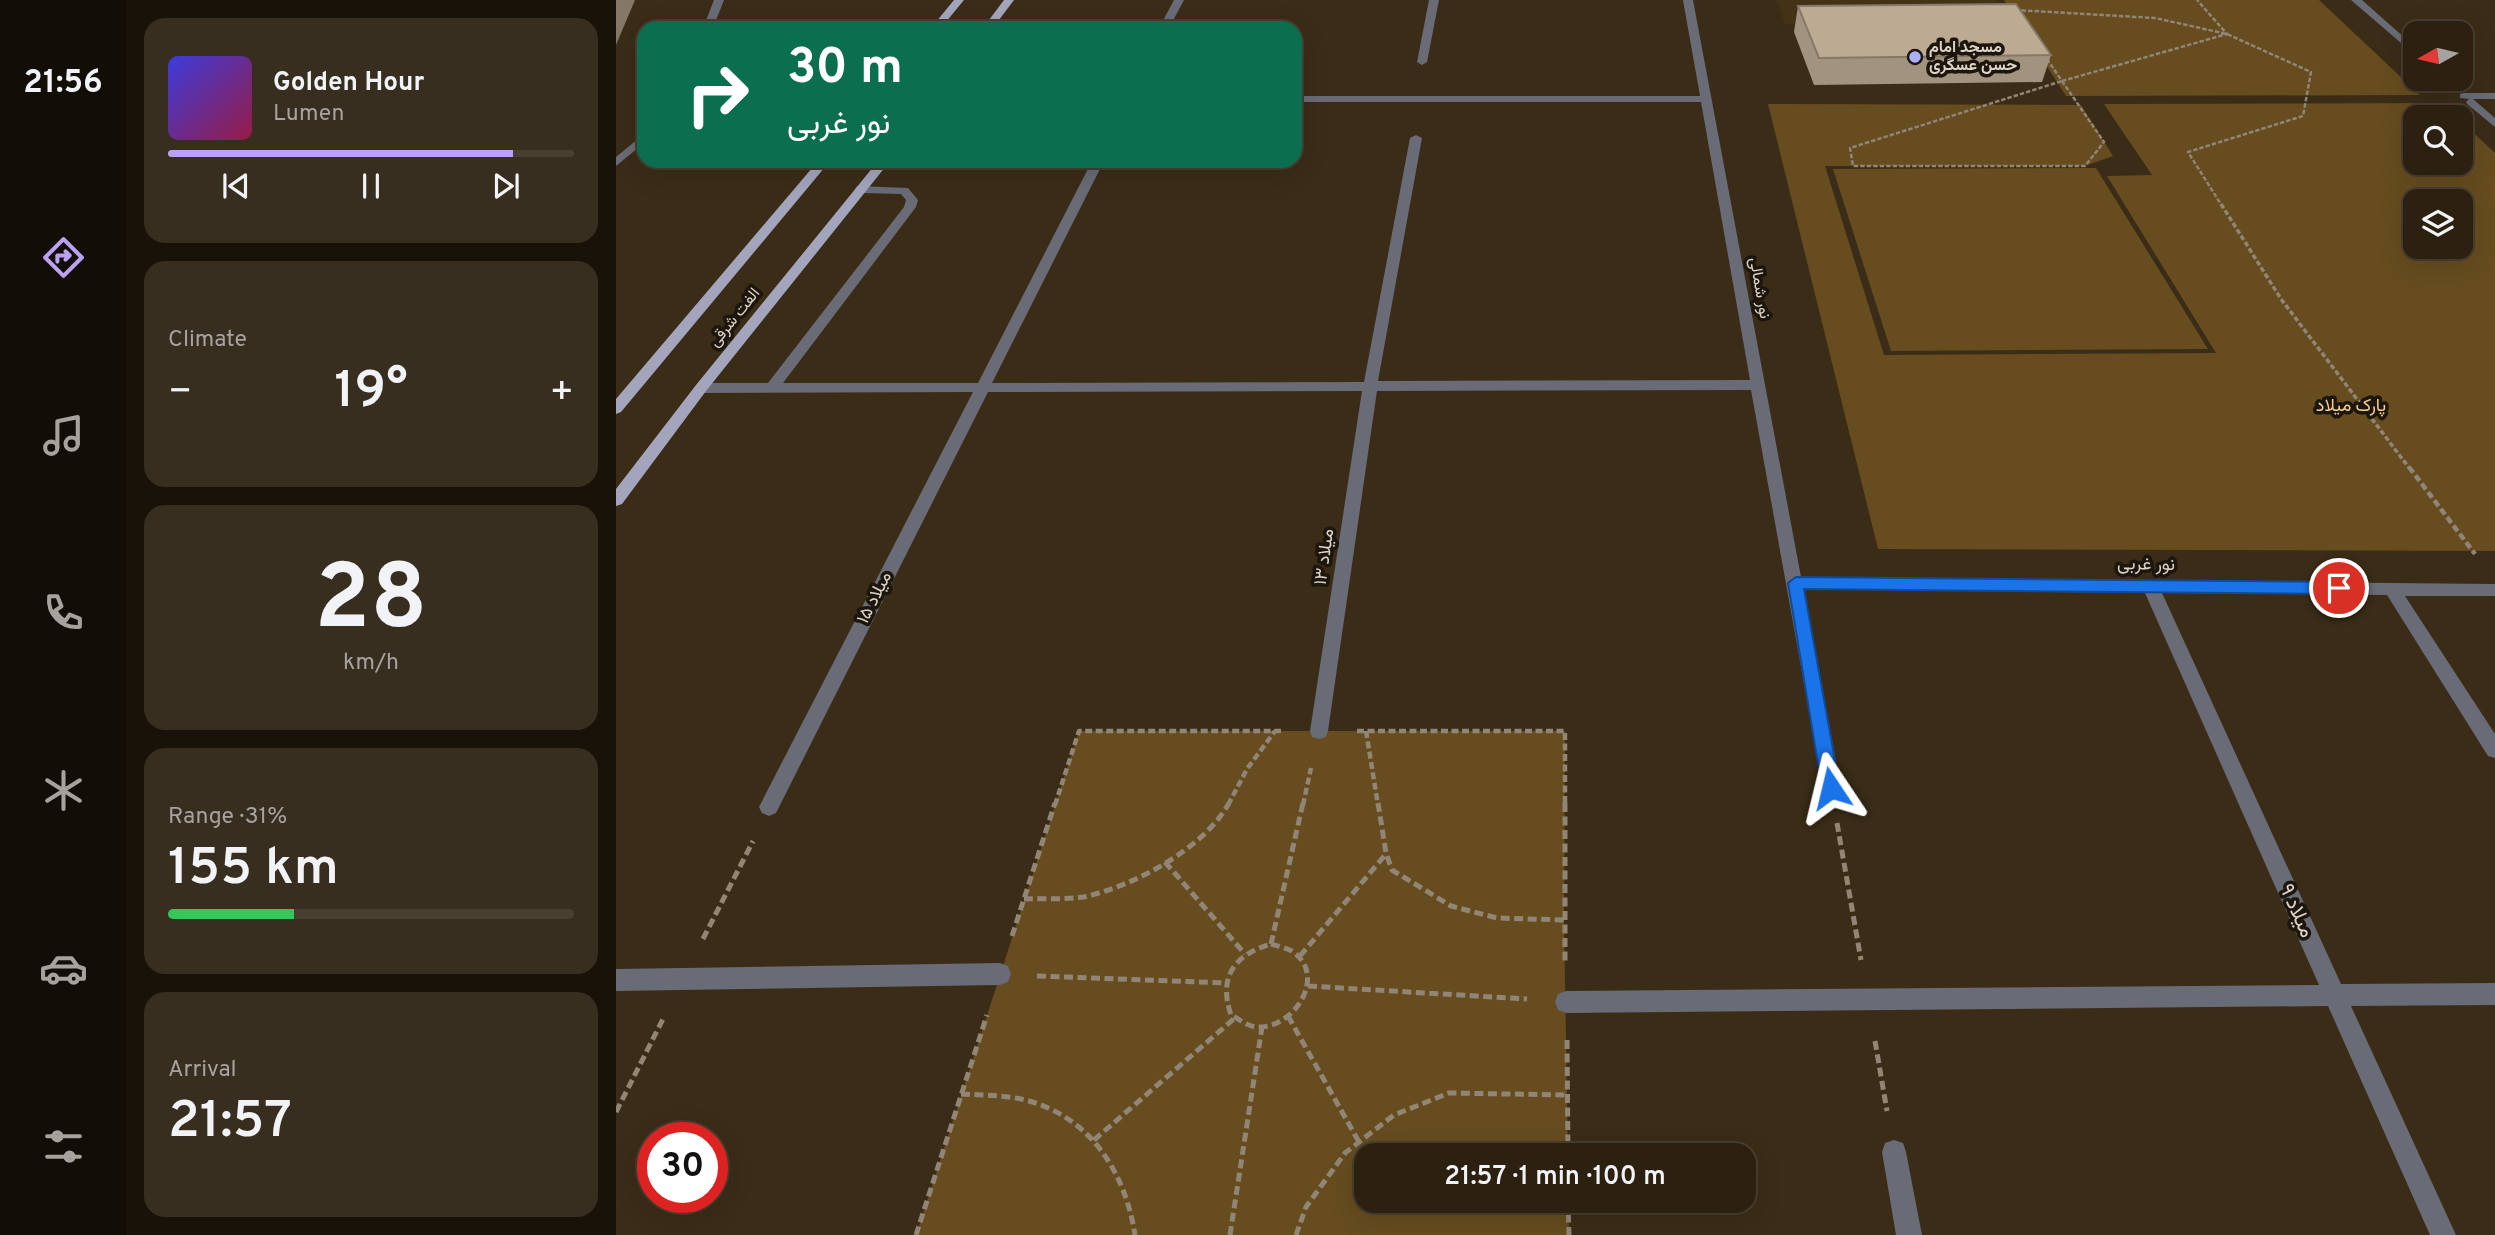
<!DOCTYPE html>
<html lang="en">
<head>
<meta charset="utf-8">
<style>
	:root { --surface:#2c2111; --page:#382e1f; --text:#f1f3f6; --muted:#a6a39f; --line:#483e31; --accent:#bca0f2 }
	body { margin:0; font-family:Overpass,Vazirmatn,sans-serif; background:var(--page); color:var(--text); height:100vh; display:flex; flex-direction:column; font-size:26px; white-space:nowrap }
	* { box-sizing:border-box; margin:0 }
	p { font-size:23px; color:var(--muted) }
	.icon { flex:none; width:38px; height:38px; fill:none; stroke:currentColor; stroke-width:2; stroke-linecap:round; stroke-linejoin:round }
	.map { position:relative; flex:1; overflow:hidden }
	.details { display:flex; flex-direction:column; gap:18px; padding:18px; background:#181209; width:490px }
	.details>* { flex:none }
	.guide { position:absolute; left:21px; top:21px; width:665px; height:147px; border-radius:21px; box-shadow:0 7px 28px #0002,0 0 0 2px var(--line); background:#0b6e4f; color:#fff; overflow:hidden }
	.needle { width:46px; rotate:262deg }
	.tools { position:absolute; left:1787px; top:21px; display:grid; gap:14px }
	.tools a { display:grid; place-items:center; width:70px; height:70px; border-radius:14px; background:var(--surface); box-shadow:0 7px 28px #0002,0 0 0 2px var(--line); font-size:35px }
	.speed { position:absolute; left:21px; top:1122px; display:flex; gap:14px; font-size:35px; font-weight:700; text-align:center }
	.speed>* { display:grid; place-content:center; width:91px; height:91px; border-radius:50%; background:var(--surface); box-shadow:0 7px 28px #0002,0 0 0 2px var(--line); line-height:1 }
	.speed .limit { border:10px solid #d22; background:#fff; color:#111 }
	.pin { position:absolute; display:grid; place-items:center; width:60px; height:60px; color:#fff; margin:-30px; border:4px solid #fff; border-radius:50%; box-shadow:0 2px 7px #0007 }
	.me { position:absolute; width:77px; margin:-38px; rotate:350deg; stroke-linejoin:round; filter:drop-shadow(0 0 5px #0008) }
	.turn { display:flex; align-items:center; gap:24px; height:147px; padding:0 35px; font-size:32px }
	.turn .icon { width:91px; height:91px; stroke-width:2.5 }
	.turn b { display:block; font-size:49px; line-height:60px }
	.big { font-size:52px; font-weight:600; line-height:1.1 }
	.details .tile { flex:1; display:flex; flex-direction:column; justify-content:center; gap:10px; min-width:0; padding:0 24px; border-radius:21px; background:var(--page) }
	.details .dial { align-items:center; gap:0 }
	.dial b { font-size:91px; line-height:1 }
	.song { display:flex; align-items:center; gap:21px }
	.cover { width:84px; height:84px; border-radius:10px; background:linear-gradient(135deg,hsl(240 70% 55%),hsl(340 70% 35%)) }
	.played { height:7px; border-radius:4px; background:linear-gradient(90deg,var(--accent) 85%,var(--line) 85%) }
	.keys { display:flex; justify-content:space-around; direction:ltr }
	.heat { display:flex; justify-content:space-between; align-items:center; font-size:38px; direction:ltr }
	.charge { height:10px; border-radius:5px; background:linear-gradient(90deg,#34c759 31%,var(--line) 0) }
	.trip { position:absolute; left:738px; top:1143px; width:402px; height:70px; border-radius:21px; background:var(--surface); box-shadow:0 7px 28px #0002,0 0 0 2px var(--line); font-weight:600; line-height:70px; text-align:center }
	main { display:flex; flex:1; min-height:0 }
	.tab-bar { display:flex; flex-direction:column; width:126px; justify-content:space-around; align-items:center; background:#120d07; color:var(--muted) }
	.tab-bar .icon { width:49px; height:49px }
	.tab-bar .selected { color:var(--accent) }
	.tab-bar b { font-size:32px; color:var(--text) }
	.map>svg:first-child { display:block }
	.built { fill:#443216 }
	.green { fill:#664c1f; fill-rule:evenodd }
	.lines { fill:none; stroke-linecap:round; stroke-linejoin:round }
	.path-far3 { stroke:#918575; stroke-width:2.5; stroke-dasharray:4.5 2; stroke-linecap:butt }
	.path-far2 { stroke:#918575; stroke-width:3.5; stroke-dasharray:5 2.5; stroke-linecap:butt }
	.path-far1 { stroke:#918575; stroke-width:4.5; stroke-dasharray:7 3.5; stroke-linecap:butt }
	.path { stroke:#918575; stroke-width:5; stroke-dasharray:9 4.5; stroke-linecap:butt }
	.minor { fill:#696b76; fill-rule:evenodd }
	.major { fill:#a3a5bd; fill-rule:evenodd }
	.wall { fill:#a2937e }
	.shaded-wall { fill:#847866 }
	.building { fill:#bcab92; stroke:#847866; stroke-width:2 }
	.route { fill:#1a73e8; stroke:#114b97; stroke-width:2 }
	.poi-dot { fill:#acaffb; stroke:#1c160d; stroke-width:2.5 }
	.labels { text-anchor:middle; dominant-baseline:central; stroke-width:7; stroke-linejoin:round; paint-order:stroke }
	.far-poi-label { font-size:16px; font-weight:bold; fill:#ddd4c7; stroke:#1c160d; text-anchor:start }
	.far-street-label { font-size:16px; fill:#ddd4c7; stroke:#1c160d }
	.park-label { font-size:18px; fill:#f5cd8f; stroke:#1c160d }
	.street-label { font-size:18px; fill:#ddd4c7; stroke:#1c160d }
	.near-street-label { font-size:21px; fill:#ddd4c7; stroke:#1c160d }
</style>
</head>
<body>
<main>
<nav class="tab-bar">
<b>21:56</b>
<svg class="icon selected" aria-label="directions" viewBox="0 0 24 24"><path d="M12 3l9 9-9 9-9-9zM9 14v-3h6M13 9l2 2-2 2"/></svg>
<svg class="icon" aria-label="music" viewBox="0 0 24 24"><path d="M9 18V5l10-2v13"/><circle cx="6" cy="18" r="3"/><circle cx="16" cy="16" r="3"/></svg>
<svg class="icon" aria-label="phone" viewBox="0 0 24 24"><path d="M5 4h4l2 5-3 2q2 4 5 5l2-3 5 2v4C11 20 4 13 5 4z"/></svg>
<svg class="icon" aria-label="climate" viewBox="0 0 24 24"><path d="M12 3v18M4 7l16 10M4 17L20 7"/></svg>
<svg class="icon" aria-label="car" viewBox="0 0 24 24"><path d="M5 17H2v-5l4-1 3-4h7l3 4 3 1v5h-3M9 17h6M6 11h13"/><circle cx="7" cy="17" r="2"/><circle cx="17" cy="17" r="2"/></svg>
<svg class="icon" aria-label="filters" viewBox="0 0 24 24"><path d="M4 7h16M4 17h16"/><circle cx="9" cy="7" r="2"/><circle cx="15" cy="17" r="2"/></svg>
</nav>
<section class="details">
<div class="tile">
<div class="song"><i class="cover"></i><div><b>Golden Hour</b><p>Lumen</p></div></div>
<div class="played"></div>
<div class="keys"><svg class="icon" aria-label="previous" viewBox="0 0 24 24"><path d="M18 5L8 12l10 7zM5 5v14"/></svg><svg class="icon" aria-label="pause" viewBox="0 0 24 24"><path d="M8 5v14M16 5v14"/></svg><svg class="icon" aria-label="next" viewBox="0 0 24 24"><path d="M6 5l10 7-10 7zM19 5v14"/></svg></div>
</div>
<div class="tile"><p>Climate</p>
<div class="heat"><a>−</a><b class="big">19°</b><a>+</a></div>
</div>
<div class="tile dial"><b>28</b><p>km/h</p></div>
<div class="tile"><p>Range · 31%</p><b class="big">155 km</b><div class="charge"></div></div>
<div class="tile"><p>Arrival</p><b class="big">21:57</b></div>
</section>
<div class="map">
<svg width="1879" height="1235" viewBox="0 0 1879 1235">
	<rect width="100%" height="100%" fill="#3a2c17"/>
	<!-- built -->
	<path class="built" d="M1161,0H1380L1394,23L1169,24Z"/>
	<!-- green -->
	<path class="green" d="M1388,0H1703L1804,95L1450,96Z
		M1826,103L1841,117H1799V163H1844L1845,121L1879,153V551L1262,549L1152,104L1465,105L1497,156L1469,166H1209L1268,355L1600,353L1491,176L1536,175L1488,104ZM1799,201H1844V247H1799Z
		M1480,168L1592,349L1275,351L1217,169Z
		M463,731H949L948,920L952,1155H751V1200L952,1201L953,1235H300Z"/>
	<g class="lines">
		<!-- path-far3 -->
		<path class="path-far3" d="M1399,10L1539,18L1611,34L1695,72L1687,116L1572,152L1606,206
			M1431,59L1446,81
			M1446,81L1488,142L1469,166H1237L1234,148Z
			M1446,81L1611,34L1581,0"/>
		<!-- path-far2 -->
		<path class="path-far2" d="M1605,204L1665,299L1794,469"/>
		<!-- path-far1 -->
		<path class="path-far1" d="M1793,467L1859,554
			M741,731H949V805
			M750,731L762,805
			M439,805L463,731H665
			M612,805L631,769L659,731
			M687,805L695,768"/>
		<!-- path -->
		<path class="path" d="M762,803L770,853L776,870L835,906L881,918L948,920
			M949,803V962
			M1221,823L1245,960
			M549,862L629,954
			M408,899C427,898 448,900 467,897C516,887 588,849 613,803
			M396,936L439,803
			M87,939L137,841
			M655,944C662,946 670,948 676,951C713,976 677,1030 640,1027C631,1026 623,1019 615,1015C602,977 618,955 655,944Z
			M655,944L687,803
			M684,956L770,854
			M421,976L609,983
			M692,986L911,999
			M672,1016L743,1142
			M951,1040L952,1155
			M1259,1041L1271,1111
			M345,1094C365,1095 385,1095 405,1099C472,1114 509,1170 519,1235
			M0,1112L47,1019
			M478,1140L620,1017
			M952,1200L953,1235
			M300,1235L371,1015
			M614,1235L646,1027
			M680,1235L690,1207L729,1153L778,1115L833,1093L952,1095"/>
		<!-- minor -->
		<path class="minor" d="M98,0H108L97,28H87Z
			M558,0H568L553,28H543Z
			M813,0H823L811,62L806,65L801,62Z
			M1067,0H1077L1185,577L1879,584V596H1789L1879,734V758L1872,756L1771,595L1546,593L1725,984L1879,983V1005L1735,1006L1840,1235H1814L1712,1006L950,1013L942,1010L939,1002L942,994L950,991L1703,985L1529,593L1188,589L1225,788L1222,794L1215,797L1208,794L1135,390L761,391L712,731L710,737L703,739L696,737L694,731L746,391L372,392L160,813L153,816L146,813L143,807L146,801L357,392L85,393L78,388L85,383H152L288,207L290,200L285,194L245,193L239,189L241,186L292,188L302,200L300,207L167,383H362L476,161H488L376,383L748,382L794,138L800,135L806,138L762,381L1134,380L1085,102H679V96H1084Z
			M1735,0H1746L1799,47V55Z
			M1824,79H1835L1845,89L1836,91Z
			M1848,93H1879V99H1857L1879,118V127L1851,104L1850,102L1853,99L1844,98V94Z
			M28,134V143L0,166V157Z
			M384,963L392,966L395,974L392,982L384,985L0,991V969Z
			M1278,1140L1287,1143L1290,1152L1306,1235H1280L1266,1152L1269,1143Z"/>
		<!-- major -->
		<path class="major" d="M338,0H348L325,28H315Z
			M388,0H398L377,28H367Z
			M202,161H214L5,412L0,414V399Z
			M262,161H274L90,391L6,504L0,506V489L80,385Z"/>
	</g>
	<!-- wall -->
	<path class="wall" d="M1182,6L1435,55L1426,82L1198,85L1178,32Z"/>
	<!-- shaded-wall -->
	<path class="shaded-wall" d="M0,0H19L0,45Z"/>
	<!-- building -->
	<path class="building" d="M1400,4L1435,55L1203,58L1182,6Z"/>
	<!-- route -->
	<path class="route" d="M1180,577L1723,582L1730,588L1723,594L1188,589L1224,788L1221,793L1215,796L1209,793L1206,788L1172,583Z"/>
	<!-- markers -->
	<circle class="poi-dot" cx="1299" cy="57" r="7"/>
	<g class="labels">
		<!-- far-poi labels -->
		<g class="far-poi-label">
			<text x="1313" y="48">مسجد امام<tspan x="1313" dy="18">حسن عسگری</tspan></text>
		</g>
		<!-- far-street labels -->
		<g class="far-street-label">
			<text transform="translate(1143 288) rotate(80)">نور شمالی</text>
			<text transform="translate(119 318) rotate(-51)">الفت شرقی</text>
		</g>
		<!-- park labels -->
		<g class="park-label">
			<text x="1735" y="406">پارک میلاد</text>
		</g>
		<!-- street labels -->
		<g class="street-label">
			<text transform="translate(709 557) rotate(-82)">میلاد ۱۳</text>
			<text transform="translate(1530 565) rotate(1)">نور غربی</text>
			<text transform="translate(259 598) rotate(-63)">میلاد ۱۵</text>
		</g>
		<!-- near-street labels -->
		<g class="near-street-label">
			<text transform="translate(1680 911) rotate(66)">میلاد ۹</text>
		</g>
	</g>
</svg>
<div class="tools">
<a><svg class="needle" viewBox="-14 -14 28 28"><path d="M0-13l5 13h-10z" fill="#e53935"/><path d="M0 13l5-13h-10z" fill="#a6a39f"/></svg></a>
<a><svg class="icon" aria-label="search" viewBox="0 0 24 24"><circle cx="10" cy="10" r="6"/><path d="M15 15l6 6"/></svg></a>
<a><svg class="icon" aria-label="layers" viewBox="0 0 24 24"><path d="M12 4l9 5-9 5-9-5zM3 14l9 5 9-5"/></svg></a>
</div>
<div class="speed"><div class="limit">30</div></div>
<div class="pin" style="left:1723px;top:588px;background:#d93025"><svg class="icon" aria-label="arrive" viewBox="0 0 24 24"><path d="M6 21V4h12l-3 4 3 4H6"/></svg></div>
<svg class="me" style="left:1215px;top:788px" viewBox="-20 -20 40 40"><path d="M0-17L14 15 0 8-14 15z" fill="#1a73e8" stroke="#fff" stroke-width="4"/></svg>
<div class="trip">21:57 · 1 min · 100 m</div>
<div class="guide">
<div class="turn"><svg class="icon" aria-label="right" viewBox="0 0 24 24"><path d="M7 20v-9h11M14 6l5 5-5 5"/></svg><div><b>30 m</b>نور غربی</div></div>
</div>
</div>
</main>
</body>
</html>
